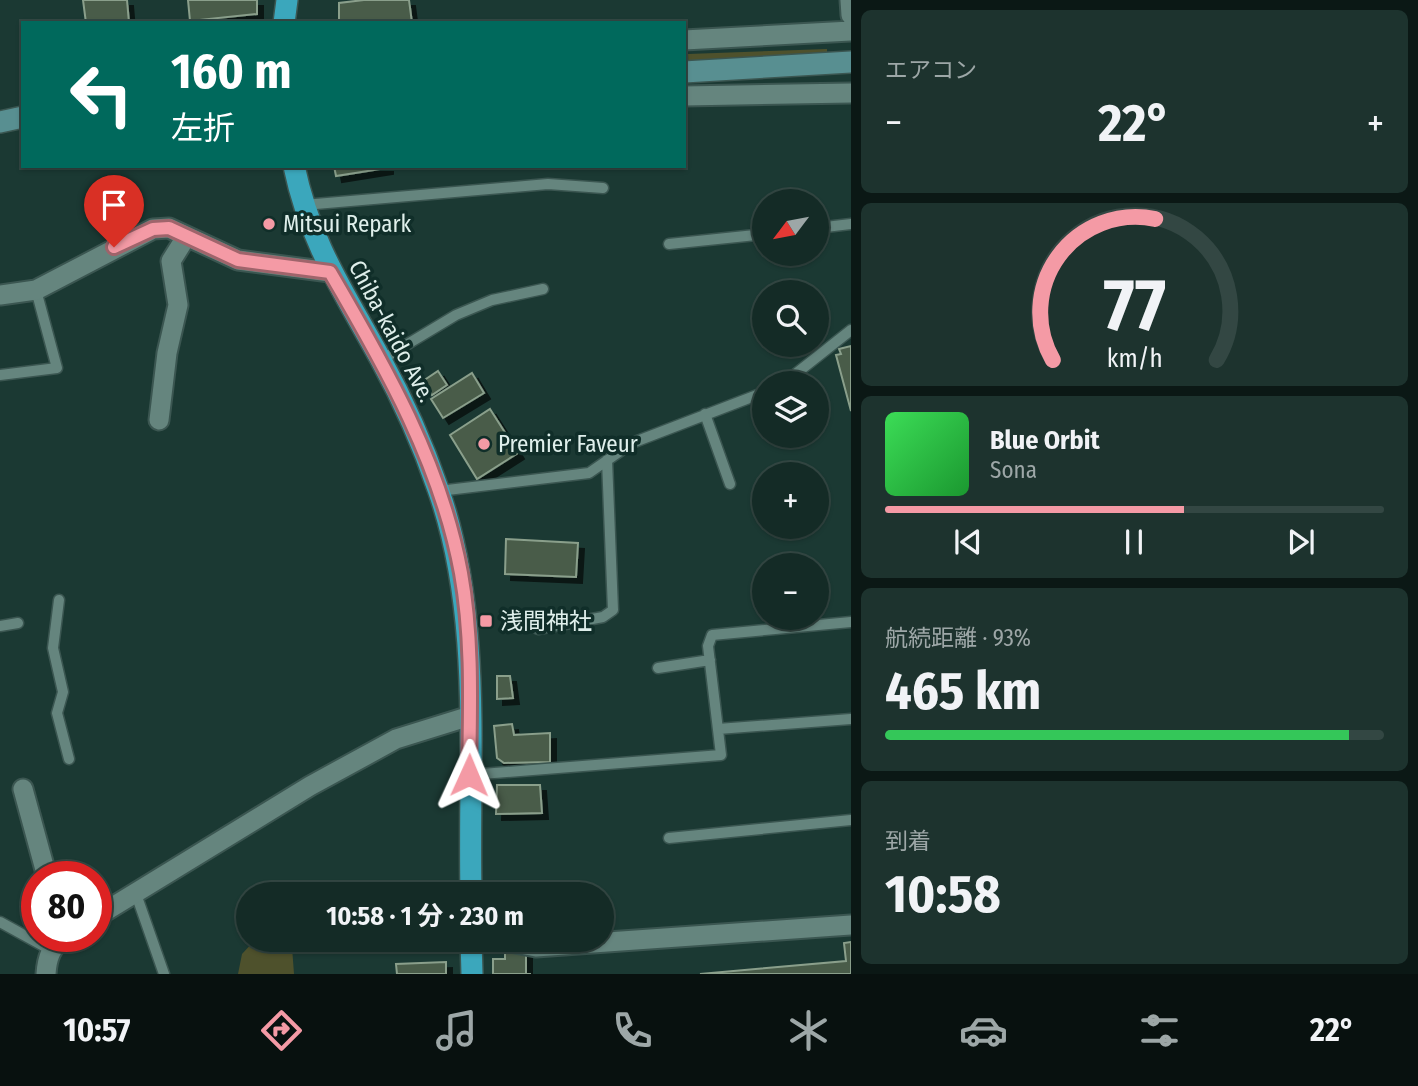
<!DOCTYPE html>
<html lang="ja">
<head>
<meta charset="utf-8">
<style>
	:root { --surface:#142b26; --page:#1d332e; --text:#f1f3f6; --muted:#9da7a7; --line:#334743; --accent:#f49aa5 }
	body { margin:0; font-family:"Fira Sans Condensed","Noto Sans JP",sans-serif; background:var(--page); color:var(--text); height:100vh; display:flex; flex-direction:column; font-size:26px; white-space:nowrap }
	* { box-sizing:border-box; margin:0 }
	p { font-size:23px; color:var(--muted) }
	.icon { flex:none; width:38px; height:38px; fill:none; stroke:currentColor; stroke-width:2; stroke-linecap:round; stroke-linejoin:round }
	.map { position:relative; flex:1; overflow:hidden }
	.panel { display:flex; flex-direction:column; gap:10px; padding:10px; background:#0b1815; width:567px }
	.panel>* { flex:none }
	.banner { position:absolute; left:21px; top:21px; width:665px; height:147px; border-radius:0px; box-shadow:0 2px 5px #0004,0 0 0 2px var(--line); background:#00695c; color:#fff; overflow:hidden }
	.needle { width:46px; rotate:238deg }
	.buttons { position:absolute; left:752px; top:189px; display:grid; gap:14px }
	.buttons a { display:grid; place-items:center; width:77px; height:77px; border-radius:50%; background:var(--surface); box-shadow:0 2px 5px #0004,0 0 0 2px var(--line); font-size:35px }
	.speed { position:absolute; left:21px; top:861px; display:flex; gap:14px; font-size:35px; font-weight:700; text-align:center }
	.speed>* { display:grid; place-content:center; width:91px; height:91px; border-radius:50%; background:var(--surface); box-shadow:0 2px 5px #0004,0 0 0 2px var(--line); line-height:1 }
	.speed .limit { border:10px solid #d22; background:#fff; color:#111 }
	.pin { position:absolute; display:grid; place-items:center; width:60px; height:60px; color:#fff; margin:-72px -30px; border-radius:50% 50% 50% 0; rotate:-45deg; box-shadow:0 0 7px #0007 }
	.pin .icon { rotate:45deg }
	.me { position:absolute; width:77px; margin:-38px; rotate:1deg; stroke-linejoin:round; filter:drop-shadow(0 0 5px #0008) }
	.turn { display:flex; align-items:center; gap:24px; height:147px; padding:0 35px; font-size:32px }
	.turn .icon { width:91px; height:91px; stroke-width:2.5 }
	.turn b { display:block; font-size:49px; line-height:60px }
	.big { font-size:52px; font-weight:700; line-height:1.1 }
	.panel .tile { flex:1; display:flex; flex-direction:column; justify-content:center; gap:10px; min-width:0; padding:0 24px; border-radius:10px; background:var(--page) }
	.panel .dial { align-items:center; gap:0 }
	.dial svg { height:182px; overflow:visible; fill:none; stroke:var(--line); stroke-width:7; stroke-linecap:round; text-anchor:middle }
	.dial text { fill:var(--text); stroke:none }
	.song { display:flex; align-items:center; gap:21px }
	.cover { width:84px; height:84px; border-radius:10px; background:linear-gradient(135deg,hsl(130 70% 55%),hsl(130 70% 35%)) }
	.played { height:7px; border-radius:4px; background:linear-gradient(90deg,var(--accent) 60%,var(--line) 60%) }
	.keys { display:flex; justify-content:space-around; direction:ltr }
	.heat { display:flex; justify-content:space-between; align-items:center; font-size:38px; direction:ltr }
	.charge { height:10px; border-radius:5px; background:linear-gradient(90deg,#34c759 93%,var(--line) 0) }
	.trip { position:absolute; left:236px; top:882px; width:378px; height:70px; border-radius:35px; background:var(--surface); box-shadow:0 2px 5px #0004,0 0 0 2px var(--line); font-weight:700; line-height:70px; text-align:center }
	.menu { display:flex; height:112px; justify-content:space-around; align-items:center; background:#08110f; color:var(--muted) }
	.menu .icon { width:49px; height:49px }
	.menu .on { color:var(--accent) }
	.menu b { font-size:32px; color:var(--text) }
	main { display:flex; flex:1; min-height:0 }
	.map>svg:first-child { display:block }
	.green { fill:#4e512c }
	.building { fill:#485b49; stroke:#8a9f8b; stroke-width:2; filter:url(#shadow) }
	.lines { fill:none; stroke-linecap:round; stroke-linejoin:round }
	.lane-casing { stroke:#3b5651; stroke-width:13 }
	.street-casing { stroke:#3b5651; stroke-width:23 }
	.secondary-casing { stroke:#3b5651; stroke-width:24 }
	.highway-casing { stroke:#3b5651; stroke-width:24 }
	.lane { stroke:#65857e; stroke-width:10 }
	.street { stroke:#65857e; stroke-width:19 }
	.secondary { stroke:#588f91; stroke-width:21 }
	.highway { stroke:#3ba7bc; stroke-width:21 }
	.route-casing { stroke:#9f646b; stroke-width:18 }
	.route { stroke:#f49aa5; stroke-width:12 }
	.poi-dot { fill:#f49aa5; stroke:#102e29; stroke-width:2.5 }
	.labels { text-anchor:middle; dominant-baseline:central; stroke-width:7; stroke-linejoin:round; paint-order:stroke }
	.poi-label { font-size:23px; fill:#dfefeb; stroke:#102e29; text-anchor:start }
	.street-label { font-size:23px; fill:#dfefeb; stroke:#102e29 }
</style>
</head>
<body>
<main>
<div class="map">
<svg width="851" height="974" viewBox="0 0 851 974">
	<defs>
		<filter id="shadow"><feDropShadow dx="6" dy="6" stdDeviation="0" flood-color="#0009"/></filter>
	</defs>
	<rect width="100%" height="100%" fill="#1b3933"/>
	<!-- green -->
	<path class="green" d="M827,49L828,74L689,80L688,54Z
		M255,940H280L292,947L294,974H238L242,954Z"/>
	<!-- building -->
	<path class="building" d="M83,0H127L129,23H86Z
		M188,0H257V14L190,21Z
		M364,0H409L412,23H339V3Z
		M334,166H387V168L336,176Z
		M851,346V411L836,355L841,354L839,349Z
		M438,371L447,385L432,395L423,381Z
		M472,373L484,393L443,418L431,399Z
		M490,409L518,453L477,479L450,435Z
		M506,539L578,543L576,577L505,574Z
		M497,676H510L513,698L497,699Z
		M512,724L514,735L550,733V762L504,763L497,758L494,726Z
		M497,785H540L542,813L496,814Z
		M851,942V974H700L846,961L844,943Z
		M505,952H526V974H531H493V959H505Z
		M446,962V974H397L396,964Z"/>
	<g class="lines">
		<defs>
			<path id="lane" d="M304,205L548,184L603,188
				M817,228L851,224
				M669,244L765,234
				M381,360L456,315L492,300L543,289
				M0,375L57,368L36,290
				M784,383L851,330
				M705,414L730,484
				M439,491L589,473L632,443L765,392
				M59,600L53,648L63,692L57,713L69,759
				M0,626L18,623
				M538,629L603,617L613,610L607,460
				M658,668L710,660
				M718,729L851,719
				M469,775L721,755L708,646L712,635L851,622
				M669,838L851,820
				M136,894L164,974
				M0,922L51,950"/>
			<path id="street" d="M850,0L851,15
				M684,40L851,31
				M684,96L851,93
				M0,295L36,290L153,229L169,228L238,260L330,272
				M159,420L167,353L178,305L171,261L186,237
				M23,789L47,877
				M96,917L310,786L396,739L470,716
				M500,940L536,947L851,925
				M46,974C47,958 51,947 64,936"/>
			<path id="secondary" d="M684,72L851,62
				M0,122L23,117"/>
			<path id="highway" d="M284,23L287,0
				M294,166C310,243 344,292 380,358C403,400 423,445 438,489C483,615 468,762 471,894
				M471,940L472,974"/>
		</defs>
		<!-- lane casing -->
		<use href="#lane" class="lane-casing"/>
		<!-- street casing -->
		<use href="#street" class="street-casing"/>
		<!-- secondary casing -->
		<use href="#secondary" class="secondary-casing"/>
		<!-- highway casing -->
		<use href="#highway" class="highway-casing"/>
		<!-- lane -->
		<use href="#lane" class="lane"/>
		<!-- street -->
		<use href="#street" class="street"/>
		<!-- secondary -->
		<use href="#secondary" class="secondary"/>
		<!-- highway -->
		<use href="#highway" class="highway"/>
	</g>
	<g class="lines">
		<defs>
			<path id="route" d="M114,247L153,229L169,228L238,260L330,272C385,366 441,464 461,573C473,639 470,709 469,775"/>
		</defs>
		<!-- route casing -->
		<use href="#route" class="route-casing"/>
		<!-- route -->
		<use href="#route" class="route"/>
	</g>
	<!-- markers -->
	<g class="poi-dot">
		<circle cx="269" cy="224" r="7"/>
		<circle cx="484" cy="444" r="7"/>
		<rect x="479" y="614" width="14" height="14" rx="3.5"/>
	</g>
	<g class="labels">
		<!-- poi labels -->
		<g class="poi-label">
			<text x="283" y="224">Mitsui Repark</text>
			<text x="498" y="444">Premier Faveur</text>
			<text x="500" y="621">浅間神社</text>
		</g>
		<!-- street labels -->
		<g class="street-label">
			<text transform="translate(392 331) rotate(62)">Chiba-kaido Ave.</text>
		</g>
	</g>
</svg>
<div class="buttons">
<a><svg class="needle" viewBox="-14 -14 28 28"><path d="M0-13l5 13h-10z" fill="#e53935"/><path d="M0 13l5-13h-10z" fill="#9da7a7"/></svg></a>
<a><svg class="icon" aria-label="search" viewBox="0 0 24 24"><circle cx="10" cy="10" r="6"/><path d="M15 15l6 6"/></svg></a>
<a><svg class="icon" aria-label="layers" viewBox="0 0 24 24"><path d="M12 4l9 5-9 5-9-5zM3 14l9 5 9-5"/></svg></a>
<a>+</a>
<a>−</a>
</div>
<div class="speed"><div class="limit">80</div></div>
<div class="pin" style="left:114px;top:247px;background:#d93025"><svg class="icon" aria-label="arrive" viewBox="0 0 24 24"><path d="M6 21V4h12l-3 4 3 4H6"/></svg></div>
<svg class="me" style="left:469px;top:775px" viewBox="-20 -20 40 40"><path d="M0-17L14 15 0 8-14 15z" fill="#f49aa5" stroke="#fff" stroke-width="4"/></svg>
<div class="trip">10:58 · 1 分 · 230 m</div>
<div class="banner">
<div class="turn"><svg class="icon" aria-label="left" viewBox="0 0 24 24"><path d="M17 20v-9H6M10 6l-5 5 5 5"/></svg><div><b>160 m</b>左折</div></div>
</div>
</div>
<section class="panel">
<div class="tile"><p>エアコン</p>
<div class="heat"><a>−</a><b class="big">22°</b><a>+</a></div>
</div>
<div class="tile dial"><svg viewBox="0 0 100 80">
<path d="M14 69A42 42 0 1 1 86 69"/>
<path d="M14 69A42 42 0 0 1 59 7" stroke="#f49aa5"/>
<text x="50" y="56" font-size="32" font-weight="700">77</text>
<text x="50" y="72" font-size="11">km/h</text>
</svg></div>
<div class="tile">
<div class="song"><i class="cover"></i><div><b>Blue Orbit</b><p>Sona</p></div></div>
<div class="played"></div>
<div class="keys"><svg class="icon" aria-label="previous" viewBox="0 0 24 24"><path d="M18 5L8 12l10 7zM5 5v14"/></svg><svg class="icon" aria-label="pause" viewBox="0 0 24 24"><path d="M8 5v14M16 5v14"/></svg><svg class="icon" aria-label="next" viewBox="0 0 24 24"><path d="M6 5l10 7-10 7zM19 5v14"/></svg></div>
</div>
<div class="tile"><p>航続距離 · 93%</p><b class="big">465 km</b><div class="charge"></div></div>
<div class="tile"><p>到着</p><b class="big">10:58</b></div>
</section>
</main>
<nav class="menu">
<b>10:57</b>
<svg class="icon on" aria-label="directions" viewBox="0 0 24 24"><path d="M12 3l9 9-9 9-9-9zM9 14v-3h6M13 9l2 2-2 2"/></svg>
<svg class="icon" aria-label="music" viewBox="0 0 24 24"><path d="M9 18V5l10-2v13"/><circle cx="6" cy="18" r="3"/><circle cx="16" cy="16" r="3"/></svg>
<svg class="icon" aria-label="phone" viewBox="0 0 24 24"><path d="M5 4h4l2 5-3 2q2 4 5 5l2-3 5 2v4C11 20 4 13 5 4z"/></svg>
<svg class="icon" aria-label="climate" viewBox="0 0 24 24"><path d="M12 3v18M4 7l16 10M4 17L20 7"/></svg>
<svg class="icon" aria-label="car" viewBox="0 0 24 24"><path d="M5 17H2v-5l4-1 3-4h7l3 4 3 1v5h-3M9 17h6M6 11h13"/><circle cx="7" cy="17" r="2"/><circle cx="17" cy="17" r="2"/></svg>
<svg class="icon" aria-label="filters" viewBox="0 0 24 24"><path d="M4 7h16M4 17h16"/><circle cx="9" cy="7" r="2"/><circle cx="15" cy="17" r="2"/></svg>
<b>22°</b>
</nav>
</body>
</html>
